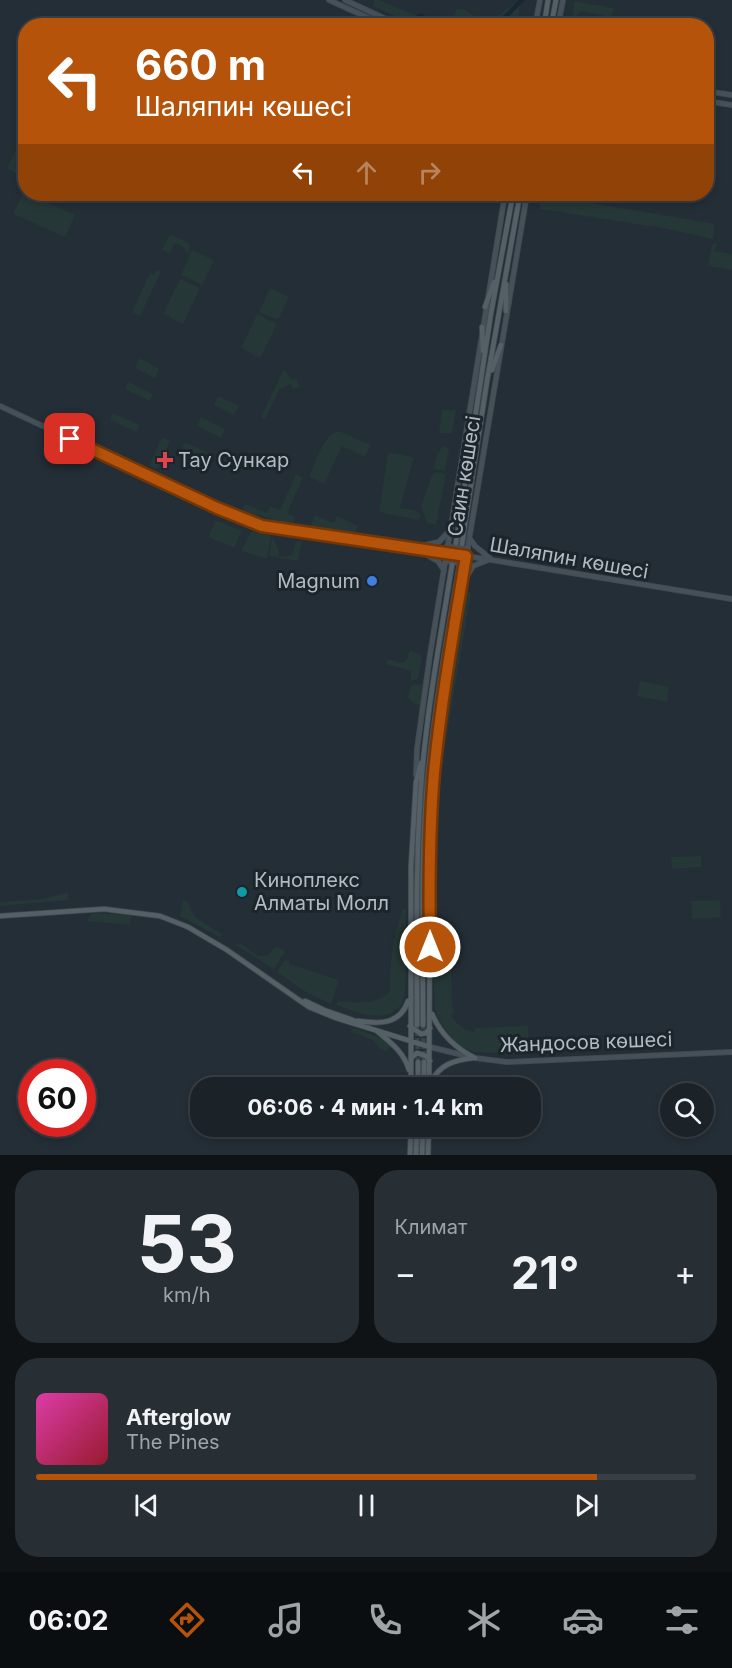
<!DOCTYPE html>
<html lang="ru">
<head>
<meta charset="utf-8">
<style>
	:root { --surface:#1b2228; --page:#282f34; --text:#f1f3f6; --muted:#a0a4a8; --line:#393f45; --accent:#b45309 }
	body { margin:0; font-family:Inter,sans-serif; background:var(--page); color:var(--text); height:100vh; display:flex; flex-direction:column; font-size:22px; white-space:nowrap }
	* { box-sizing:border-box; margin:0 }
	p { font-size:20px; color:var(--muted) }
	.icon { flex:none; width:33px; height:33px; fill:none; stroke:currentColor; stroke-width:2; stroke-linecap:round; stroke-linejoin:round }
	.map { position:relative; height:1155px; overflow:hidden }
	.sheet { display:flex; flex-direction:column; gap:15px; padding:15px; background:#0f1316; flex:1 }
	.sheet>* { flex:none }
	.banner { position:absolute; left:18px; top:18px; width:696px; height:183px; border-radius:24px; box-shadow:0 3px 9px #0003,0 0 0 2px var(--line); background:#b45309; color:#fff; overflow:hidden }
	.controls { position:absolute; left:660px; top:1083px; display:grid; gap:12px }
	.controls a { display:grid; place-items:center; width:54px; height:54px; border-radius:50%; background:var(--surface); box-shadow:0 3px 9px #0003,0 0 0 2px var(--line); font-size:30px }
	.speed { position:absolute; left:18px; top:1059px; display:flex; gap:12px; font-size:30px; font-weight:700; text-align:center }
	.speed>* { display:grid; place-content:center; width:78px; height:78px; border-radius:50%; background:var(--surface); box-shadow:0 3px 9px #0003,0 0 0 2px var(--line); line-height:1 }
	.speed .limit { border:9px solid #d22; background:#fff; color:#111 }
	.pin { position:absolute; display:grid; place-items:center; width:51px; height:51px; color:#fff; margin:-26px; border-radius:12px; box-shadow:0 3px 9px #0006 }
	.me { position:absolute; width:66px; margin:-33px; rotate:0deg; stroke-linejoin:round; filter:drop-shadow(0 0 4px #0008) }
	.turn { display:flex; align-items:center; gap:21px; height:126px; padding:0 18px; font-size:27px }
	.turn .icon { width:78px; height:78px; stroke-width:2.5 }
	.turn b { display:block; font-size:42px; line-height:51px }
	.lanes { display:flex; align-items:center; height:57px; padding:0 18px; background:#0003; justify-content:center; gap:30px; direction:ltr }
	.lanes .off { opacity:.35 }
	.big { font-size:45px; font-weight:700; line-height:1.1 }
	.sheet .tile { flex:1; display:flex; flex-direction:column; justify-content:center; gap:9px; min-width:0; padding:0 21px; border-radius:24px; background:var(--page) }
	.sheet .dial { align-items:center; gap:0 }
	.dial b { font-size:78px; line-height:1 }
	.song { display:flex; align-items:center; gap:18px }
	.cover { width:72px; height:72px; border-radius:9px; background:linear-gradient(135deg,hsl(320 70% 55%),hsl(350 70% 35%)) }
	.played { height:6px; border-radius:3px; background:linear-gradient(90deg,var(--accent) 85%,var(--line) 85%) }
	.keys { display:flex; justify-content:space-around; direction:ltr }
	.heat { display:flex; justify-content:space-between; align-items:center; font-size:33px; direction:ltr }
	.sheet .tiles { flex:1; display:grid; gap:15px; grid-template-columns:1fr 1fr }
	.tile:last-child { grid-column:span 2 }
	.trip { position:absolute; left:190px; top:1077px; width:351px; height:60px; border-radius:24px; background:var(--surface); box-shadow:0 3px 9px #0003,0 0 0 2px var(--line); font-weight:700; line-height:60px; text-align:center }
	.dock { display:flex; height:96px; justify-content:space-around; align-items:center; background:#0b0e10; color:var(--muted) }
	.dock .icon { width:42px; height:42px }
	.dock .selected { color:var(--accent) }
	.dock b { font-size:27px; color:var(--text) }
	.map>svg:first-child { display:block }
	.green { fill:#253736 }
	.lines { fill:none; stroke-linecap:round; stroke-linejoin:round }
	.canal { stroke:#182732; stroke-width:4.5 }
	.primary-tunnel { stroke:#39434b; stroke-width:4.5; stroke-dasharray:4.5 2; stroke-linecap:butt }
	.secondary-casing { stroke:#404950; stroke-width:6 }
	.primary-casing { stroke:#404950; stroke-width:6 }
	.secondary { stroke:#455059; stroke-width:4.5 }
	.primary { stroke:#555f66; stroke-width:4.5 }
	.route-casing { stroke:#753606; stroke-width:15 }
	.route { stroke:#b45309; stroke-width:10 }
	.health-dot { fill:#e0444e; stroke:#1c252b; stroke-width:2 }
	.shop-dot { fill:#3f7fe0; stroke:#1c252b; stroke-width:2 }
	.culture-dot { fill:#0f9aa8; stroke:#1c252b; stroke-width:2 }
	.labels { text-anchor:middle; dominant-baseline:central; stroke-width:6; stroke-linejoin:round; paint-order:stroke }
	.poi-label { font-size:20px; fill:#b1bbc3; stroke:#1c252b; text-anchor:start }
	.street-label { font-size:20px; fill:#b1bbc3; stroke:#1c252b }
</style>
</head>
<body>
<div class="map">
<svg width="732" height="1155" viewBox="0 0 732 1155">
	<rect width="100%" height="100%" fill="#242e36"/>
	<!-- green -->
	<path class="green" d="M375,0H379L439,25H415L373,6Z
		M520,0L518,25H493L474,21L471,25H449L457,9H464L475,17L494,20L513,4Z
		M574,2H579L614,8L611,17L581,11L575,18V25L572,23Z
		M18,147L26,150L25,158L18,174L7,168Z
		M23,193L31,197L33,196L75,215L65,237L13,214Z
		M540,197L562,198L715,224L713,239L662,228L540,209Z
		M170,234L189,243L190,248L188,253L185,252L186,249L175,243L170,253L162,250Z
		M717,242L715,251L732,254V270L708,266L712,245Z
		M192,250L214,260L202,285L181,275Z
		M157,270L161,272L140,316L132,312L150,273L154,275Z
		M180,279L200,288L183,324L163,314Z
		M270,288L289,297L278,320L259,312Z
		M257,314L277,324L260,358L241,348Z
		M140,358L159,369L155,378L135,368Z
		M284,369L292,380L296,378L300,387L293,389L290,384L279,390L265,419L261,417Z
		M128,382L153,394L150,401L125,389Z
		M218,396L239,406L234,415L214,405Z
		M442,410H456L452,433H439Z
		M113,413L140,425L136,432L110,420Z
		M201,417L225,429L221,438L197,426Z
		M339,431L371,445L365,457L342,446L324,484L309,476C316,463 323,433 339,431Z
		M162,437L170,441L157,469L149,466Z
		M185,442L213,455L207,467L180,453Z
		M443,446L449,448L445,471L434,469L437,455Z
		M388,453L414,457L400,508L413,510L421,514L419,520L379,512Z
		M435,472L446,474L436,525L427,523L421,506L432,475Z
		M296,474L303,478L287,513L295,517L293,525L242,511L245,504L267,513L270,506L280,510Z
		M315,515L334,523L337,516L358,526L355,534L310,527Z
		M216,520L242,531L234,548L208,537Z
		M251,531L271,536L267,559L241,551Z
		M272,536L279,551L278,556L286,557L292,554L296,542L302,540L298,561L269,556Z
		M465,591L471,593L439,782L435,780L446,698Z
		M410,650L422,655L418,679L411,681V671L386,664L388,659L401,663L406,661Z
		M640,681L669,687L667,702L637,696Z
		M423,684L420,705L413,703L408,697L411,685Z
		M701,856V867L672,869L671,857Z
		M68,892L69,900L0,906V902L43,899Z
		M183,899L188,903L195,917L222,934L221,938L180,916Z
		M720,900L721,917L692,919L691,901Z
		M406,909C406,926 408,992 402,1004C400,1007 394,1012 391,1013C374,1021 352,1010 336,1005L338,1001C355,1003 379,1005 390,991C389,962 394,937 402,910Z
		M91,913L131,915L130,925L87,921Z
		M240,943L258,956H267L276,946L285,951L274,969L236,945Z
		M285,960L289,961V964L339,980L331,1004L306,992L277,972Z
		M433,967L451,968L452,1004L454,1013L451,1014C456,1024 463,1030 474,1032L475,1028L528,1026L529,1055L474,1052L457,1044L442,1025L435,1009Z
		M353,1028L384,1039L392,1045L386,1052L380,1049L373,1040L351,1032Z"/>
	<g class="lines">
		<!-- canal -->
		<path class="canal" d="M415,20L420,16L438,23L503,19L522,0
			M409,24L412,22"/>
		<!-- primary-tunnel -->
		<path class="primary-tunnel" d="M459,567L462,546
			M417,1025L418,1062
			M423,1025L424,1062"/>
		<defs>
			<path id="secondary" d="M329,0L386,26
				M345,0L401,26
				M535,26L540,0
				M558,26L563,0
				M706,91L732,95
				M706,101L732,105
				M0,406L217,508L262,526L492,560L732,599
				M470,539L475,546L490,558
				M447,546L468,549
				M416,547L439,542L449,531
				M418,550L438,561L444,570
				M445,563L448,561L462,564L465,567
				M466,578L473,566L488,560
				M435,768L445,683L527,194
				M416,775L417,749L430,655L505,194
				M430,1047L475,1058L507,1062L732,1052"/>
			<path id="primary" d="M544,26L548,0
				M551,26L556,0
				M485,307L494,282
				M506,311V284
				M482,327L483,351
				M492,370L501,345
				M456,543L491,313L513,194
				M462,544L487,381L520,194
				M0,916L104,909L160,916L188,927L227,950L309,1007L336,1018L430,1047
				M305,1001L324,1010L361,1023
				M432,1014C441,1035 455,1048 475,1058
				M358,1021C379,1024 400,1025 408,1001
				M417,1025C417,941 415,857 422,773C428,703 441,634 452,565
				M423,1025C423,942 420,858 428,775C435,705 447,636 459,567
				M410,1026L421,1034L426,1033L430,1028
				M377,1031C390,1042 404,1052 409,1070
				M411,1058L417,1053L426,1056L430,1061
				M431,1082C440,1064 455,1060 473,1058
				M411,1088V866L416,782L421,763
				M418,1088V1062
				M424,1088V1062
				M429,1088L430,877L434,776L433,757
				M410,1155L411,1126
				M416,1155L417,1126
				M422,1155L423,1126
				M428,1155L429,1126"/>
		</defs>
		<!-- secondary casing -->
		<use href="#secondary" class="secondary-casing"/>
		<!-- primary casing -->
		<use href="#primary" class="primary-casing"/>
		<!-- secondary -->
		<use href="#secondary" class="secondary"/>
		<!-- primary -->
		<use href="#primary" class="primary"/>
	</g>
	<g class="lines">
		<defs>
			<path id="route" d="M70,439L217,508L262,526L466,556C454,628 441,701 434,773C429,831 429,890 430,947"/>
		</defs>
		<!-- route casing -->
		<use href="#route" class="route-casing"/>
		<!-- route -->
		<use href="#route" class="route"/>
	</g>
	<!-- markers -->
	<path class="health-dot" d="M162 451h6v6h6v6h-6v6h-6v-6h-6v-6h6z"/>
	<circle class="shop-dot" cx="372" cy="581" r="6"/>
	<circle class="culture-dot" cx="242" cy="892" r="6"/>
	<g class="labels">
		<!-- poi labels -->
		<g class="poi-label">
			<text x="178" y="460">Тау Сункар</text>
			<text x="360" y="581" text-anchor="end">Magnum</text>
			<text x="254" y="880">Киноплекс<tspan x="254" dy="23">Алматы Молл</tspan></text>
		</g>
		<!-- street labels -->
		<g class="street-label">
			<text transform="translate(464 476) rotate(-81)">Саин көшесі</text>
			<text transform="translate(569 558) rotate(10)">Шаляпин көшесі</text>
			<text transform="translate(586 1042) rotate(-2)">Жандосов көшесі</text>
		</g>
	</g>
</svg>
<div class="controls">
<a><svg class="icon" aria-label="search" viewBox="0 0 24 24"><circle cx="10" cy="10" r="6"/><path d="M15 15l6 6"/></svg></a>
</div>
<div class="speed"><div class="limit">60</div></div>
<div class="pin" style="left:70px;top:439px;background:#d93025"><svg class="icon" aria-label="arrive" viewBox="0 0 24 24"><path d="M6 21V4h12l-3 4 3 4H6"/></svg></div>
<svg class="me" style="left:430px;top:947px" viewBox="-20 -20 40 40"><circle r="17" fill="#b45309" stroke="#fff" stroke-width="3"/><path d="M0-11L8 9 0 5-8 9z" fill="#fff"/></svg>
<div class="trip">06:06 · 4 мин · 1.4 km</div>
<div class="banner">
<div class="turn"><svg class="icon" aria-label="left" viewBox="0 0 24 24"><path d="M17 20v-9H6M10 6l-5 5 5 5"/></svg><div><b>660 m</b>Шаляпин көшесі</div></div>
<div class="lanes"><svg class="icon" aria-label="left" viewBox="0 0 24 24"><path d="M17 20v-9H6M10 6l-5 5 5 5"/></svg><svg class="icon off" aria-label="ahead" viewBox="0 0 24 24"><path d="M12 20V5M6 11l6-6 6 6"/></svg><svg class="icon off" aria-label="right" viewBox="0 0 24 24"><path d="M7 20v-9h11M14 6l5 5-5 5"/></svg></div>
</div>
</div>
<section class="sheet">
<div class="tiles">
<div class="tile dial"><b>53</b><p>km/h</p></div>
<div class="tile"><p>Климат</p>
<div class="heat"><a>−</a><b class="big">21°</b><a>+</a></div>
</div>
<div class="tile">
<div class="song"><i class="cover"></i><div><b>Afterglow</b><p>The Pines</p></div></div>
<div class="played"></div>
<div class="keys"><svg class="icon" aria-label="previous" viewBox="0 0 24 24"><path d="M18 5L8 12l10 7zM5 5v14"/></svg><svg class="icon" aria-label="pause" viewBox="0 0 24 24"><path d="M8 5v14M16 5v14"/></svg><svg class="icon" aria-label="next" viewBox="0 0 24 24"><path d="M6 5l10 7-10 7zM19 5v14"/></svg></div>
</div>
</div>
</section>
<nav class="dock">
<b>06:02</b>
<svg class="icon selected" aria-label="directions" viewBox="0 0 24 24"><path d="M12 3l9 9-9 9-9-9zM9 14v-3h6M13 9l2 2-2 2"/></svg>
<svg class="icon" aria-label="music" viewBox="0 0 24 24"><path d="M9 18V5l10-2v13"/><circle cx="6" cy="18" r="3"/><circle cx="16" cy="16" r="3"/></svg>
<svg class="icon" aria-label="phone" viewBox="0 0 24 24"><path d="M5 4h4l2 5-3 2q2 4 5 5l2-3 5 2v4C11 20 4 13 5 4z"/></svg>
<svg class="icon" aria-label="climate" viewBox="0 0 24 24"><path d="M12 3v18M4 7l16 10M4 17L20 7"/></svg>
<svg class="icon" aria-label="car" viewBox="0 0 24 24"><path d="M5 17H2v-5l4-1 3-4h7l3 4 3 1v5h-3M9 17h6M6 11h13"/><circle cx="7" cy="17" r="2"/><circle cx="17" cy="17" r="2"/></svg>
<svg class="icon" aria-label="filters" viewBox="0 0 24 24"><path d="M4 7h16M4 17h16"/><circle cx="9" cy="7" r="2"/><circle cx="15" cy="17" r="2"/></svg>
</nav>
</body>
</html>
